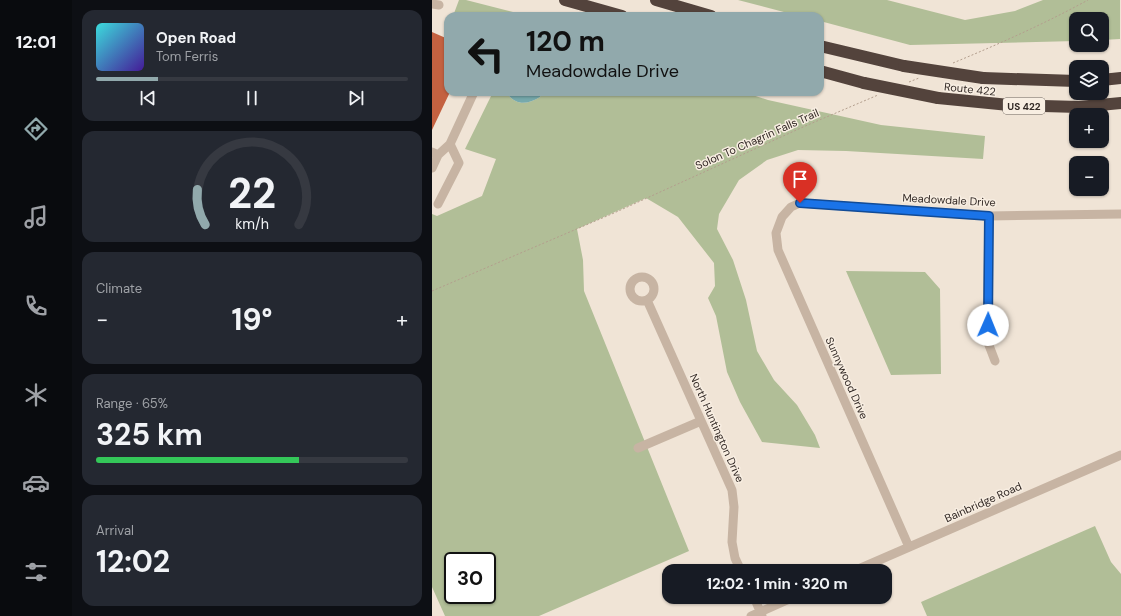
<!DOCTYPE html>
<html lang="en">
<head>
<meta charset="utf-8">
<style>
	:root { --surface:#171b24; --page:#242831; --text:#f1f3f6; --muted:#9ea1a6; --line:#363941; --accent:#91a9ac }
	body { margin:0; font-family:"DM Sans",sans-serif; background:var(--page); color:var(--text); height:100vh; display:flex; flex-direction:column; font-size:15px; white-space:nowrap }
	* { box-sizing:border-box; margin:0 }
	p { font-size:13px; color:var(--muted) }
	.icon { flex:none; width:22px; height:22px; fill:none; stroke:currentColor; stroke-width:2; stroke-linecap:round; stroke-linejoin:round }
	.map { position:relative; flex:1; overflow:hidden }
	.details { display:flex; flex-direction:column; gap:10px; padding:10px; background:#0d0f14; width:360px }
	.details>* { flex:none }
	.guide { position:absolute; left:12px; top:12px; width:380px; height:84px; border-radius:12px; box-shadow:0 1px 3px #0004; background:#91a9ac; color:#111; overflow:hidden }
	.controls { position:absolute; left:637px; top:12px; display:grid; gap:8px }
	.controls a { display:grid; place-items:center; width:40px; height:40px; border-radius:8px; background:var(--surface); box-shadow:0 1px 3px #0004; font-size:20px }
	.speed { position:absolute; left:12px; top:552px; display:flex; gap:8px; font-size:20px; font-weight:700; text-align:center }
	.speed>* { display:grid; place-content:center; width:52px; height:52px; border-radius:50%; background:var(--surface); box-shadow:0 1px 3px #0004; line-height:1 }
	.speed .limit { border:2px solid #111; border-radius:6px; background:#fff; color:#111 }
	.pin { position:absolute; display:grid; place-items:center; width:34px; height:34px; color:#fff; margin:-41px -17px; border-radius:50% 50% 50% 0; rotate:-45deg; box-shadow:0 0 4px #0007 }
	.pin .icon { rotate:45deg }
	.me { position:absolute; width:44px; margin:-22px; rotate:1deg; stroke-linejoin:round; filter:drop-shadow(0 0 3px #0008) }
	.turn { display:flex; align-items:center; gap:14px; height:84px; padding:0 16px; font-size:18px }
	.turn .icon { width:52px; height:52px; stroke-width:2.5 }
	.turn b { display:block; font-size:28px; line-height:34px }
	.big { font-size:30px; font-weight:700; line-height:1.1 }
	.details .widget { flex:1; display:flex; flex-direction:column; justify-content:center; gap:6px; min-width:0; padding:0 14px; border-radius:12px; background:var(--page) }
	.details .dial { align-items:center; gap:0 }
	.dial svg { height:104px; overflow:visible; fill:none; stroke:var(--line); stroke-width:7; stroke-linecap:round; text-anchor:middle }
	.dial text { fill:var(--text); stroke:none }
	.song { display:flex; align-items:center; gap:12px }
	.cover { width:48px; height:48px; border-radius:6px; background:linear-gradient(135deg,hsl(180 70% 55%),hsl(260 70% 35%)) }
	.played { height:4px; border-radius:2px; background:linear-gradient(90deg,var(--accent) 20%,var(--line) 20%) }
	.keys { display:flex; justify-content:space-around; direction:ltr }
	.heat { display:flex; justify-content:space-between; align-items:center; font-size:22px; direction:ltr }
	.charge { height:6px; border-radius:3px; background:linear-gradient(90deg,#34c759 65%,var(--line) 0) }
	.trip { position:absolute; left:230px; top:564px; width:230px; height:40px; border-radius:12px; background:var(--surface); box-shadow:0 1px 3px #0004; font-weight:700; line-height:40px; text-align:center }
	main { display:flex; flex:1; min-height:0 }
	.tab-bar { display:flex; flex-direction:column; width:72px; justify-content:space-around; align-items:center; background:#090b0e; color:var(--muted) }
	.tab-bar .icon { width:28px; height:28px }
	.tab-bar .selected { color:var(--accent) }
	.tab-bar b { font-size:18px; color:var(--text) }
	.map>svg:first-child { display:block }
	.green { fill:#b1be97; fill-rule:evenodd }
	.water { fill:#76a9ac }
	.building { fill:#c46140 }
	.lines { fill:none; stroke-linecap:round; stroke-linejoin:round }
	.path { stroke:#b39e8d; stroke-width:1; stroke-dasharray:2 2; stroke-linecap:butt }
	.minor { stroke:#c7b4a3; stroke-width:9 }
	.highway { stroke:#53433c; stroke-width:12 }
	.highway-bridge { stroke:#53433c; stroke-width:12 }
	.route-casing { stroke:#114b97; stroke-width:10 }
	.route { stroke:#1a73e8; stroke-width:7 }
	.labels { text-anchor:middle; dominant-baseline:central; stroke-width:3; stroke-linejoin:round; paint-order:stroke }
	.shield { fill:#f8eee2; stroke:#6d645e; stroke-width:1 }
	.shield-label { font-size:10px; font-weight:bold; fill:#322925 }
	.street-label { font-size:11px; fill:#322925; stroke:#f8eee2 }
</style>
</head>
<body>
<main>
<nav class="tab-bar">
<b>12:01</b>
<svg class="icon selected" aria-label="directions" viewBox="0 0 24 24"><path d="M12 3l9 9-9 9-9-9zM9 14v-3h6M13 9l2 2-2 2"/></svg>
<svg class="icon" aria-label="music" viewBox="0 0 24 24"><path d="M9 18V5l10-2v13"/><circle cx="6" cy="18" r="3"/><circle cx="16" cy="16" r="3"/></svg>
<svg class="icon" aria-label="phone" viewBox="0 0 24 24"><path d="M5 4h4l2 5-3 2q2 4 5 5l2-3 5 2v4C11 20 4 13 5 4z"/></svg>
<svg class="icon" aria-label="climate" viewBox="0 0 24 24"><path d="M12 3v18M4 7l16 10M4 17L20 7"/></svg>
<svg class="icon" aria-label="car" viewBox="0 0 24 24"><path d="M5 17H2v-5l4-1 3-4h7l3 4 3 1v5h-3M9 17h6M6 11h13"/><circle cx="7" cy="17" r="2"/><circle cx="17" cy="17" r="2"/></svg>
<svg class="icon" aria-label="filters" viewBox="0 0 24 24"><path d="M4 7h16M4 17h16"/><circle cx="9" cy="7" r="2"/><circle cx="15" cy="17" r="2"/></svg>
</nav>
<section class="details">
<div class="widget">
<div class="song"><i class="cover"></i><div><b>Open Road</b><p>Tom Ferris</p></div></div>
<div class="played"></div>
<div class="keys"><svg class="icon" aria-label="previous" viewBox="0 0 24 24"><path d="M18 5L8 12l10 7zM5 5v14"/></svg><svg class="icon" aria-label="pause" viewBox="0 0 24 24"><path d="M8 5v14M16 5v14"/></svg><svg class="icon" aria-label="next" viewBox="0 0 24 24"><path d="M6 5l10 7-10 7zM19 5v14"/></svg></div>
</div>
<div class="widget dial"><svg viewBox="0 0 100 80">
<path d="M14 69A42 42 0 1 1 86 69"/>
<path d="M14 69A42 42 0 0 1 8 42" stroke="#91a9ac"/>
<text x="50" y="56" font-size="32" font-weight="700">22</text>
<text x="50" y="72" font-size="11">km/h</text>
</svg></div>
<div class="widget"><p>Climate</p>
<div class="heat"><a>−</a><b class="big">19°</b><a>+</a></div>
</div>
<div class="widget"><p>Range · 65%</p><b class="big">325 km</b><div class="charge"></div></div>
<div class="widget"><p>Arrival</p><b class="big">12:02</b></div>
</section>
<div class="map">
<svg width="689" height="616" viewBox="0 0 689 616">
	<rect width="100%" height="100%" fill="#f0e4d6"/>
	<!-- green -->
	<path class="green" d="M27,0H34L97,16H21Z
		M306,0H455L533,20L583,11L611,0H688V39L670,40V19H644V41L478,45L388,21V16H367Z
		M61,92H74C83,106 95,105 108,97L110,92H311L336,100L449,125L553,136L551,159L414,151L366,150L335,160L307,180L287,214L285,229L301,260L314,300L325,351L342,380L365,405L383,435L388,448L330,442L308,402L295,372L284,316L276,298L283,286L282,263L246,217L214,198L145,229L151,260L152,291L257,551L107,616H13L0,587V214L5,216L50,196L64,159L33,149ZM21,561H55V595H21Z
		M414,271L493,272L508,289L509,374L459,375Z
		M663,526L679,562L689,574V616H495L489,602Z"/>
	<!-- water -->
	<path class="water" d="M74,92H110L108,97C95,105 83,106 74,92Z"/>
	<!-- building -->
	<path class="building" d="M0,32L16,39V92H18L0,130Z"/>
	<g class="lines">
		<!-- path -->
		<path class="path" d="M521,63C567,44 612,24 656,0
			M477,82L487,78
			M0,291L182,213L371,127L446,95"/>
		<!-- minor -->
		<path class="minor" d="M0,4L7,5
			M0,152L6,155L18,144
			M0,168L6,155
			M6,204L27,163L18,144L42,92
			M557,216L555,340L563,361
			M198 289a12 12 0 1 1 24 0a12 12 0 1 1-24 0Z
			M215,300L300,490L302,507L300,542L303,558L309,571
			M206,448L269,421
			M477,547L346,250L344,233L350,217L359,207L368,203L557,216L689,214
			M422,571L689,455
			M322,597L330,616
			M319,616L362,597"/>
		<!-- highway -->
		<path class="highway" d="M133,0L190,16
			M224,0L279,16
			M388,46L472,66
			M388,71L432,83
			M551,78L644,81
			M670,80L689,78
			M506,98L577,105L647,107L689,103"/>
		<!-- highway-bridge -->
		<path class="highway-bridge" d="M472,66L551,78
			M432,83L506,98"/>
	</g>
	<g class="lines">
		<defs>
			<path id="route" d="M368,203L557,216L556,325"/>
		</defs>
		<!-- route casing -->
		<use href="#route" class="route-casing"/>
		<!-- route -->
		<use href="#route" class="route"/>
	</g>
	<g class="labels">
		<!-- shield labels -->
		<rect class="shield" x="571" y="98" width="42" height="16" rx="3"/>
		<g class="shield-label">
			<text x="592" y="106">US 422</text>
		</g>
		<!-- street labels -->
		<g class="street-label">
			<text transform="translate(538 89) rotate(6)">Route 422</text>
			<text transform="translate(325 139) rotate(-24)">Solon To Chagrin Falls Trail</text>
			<text transform="translate(517 200) rotate(3)">Meadowdale Drive</text>
			<text transform="translate(415 378) rotate(66)">Sunnywood Drive</text>
			<text transform="translate(285 428) rotate(66)">North Huntington Drive</text>
			<text transform="translate(551 502) rotate(-24)">Bainbridge Road</text>
		</g>
	</g>
</svg>
<div class="controls">
<a><svg class="icon" aria-label="search" viewBox="0 0 24 24"><circle cx="10" cy="10" r="6"/><path d="M15 15l6 6"/></svg></a>
<a><svg class="icon" aria-label="layers" viewBox="0 0 24 24"><path d="M12 4l9 5-9 5-9-5zM3 14l9 5 9-5"/></svg></a>
<a>+</a>
<a>−</a>
</div>
<div class="speed"><div class="limit">30</div></div>
<div class="pin" style="left:368px;top:203px;background:#d93025"><svg class="icon" aria-label="arrive" viewBox="0 0 24 24"><path d="M6 21V4h12l-3 4 3 4H6"/></svg></div>
<svg class="me" style="left:556px;top:325px" viewBox="-20 -20 40 40"><circle r="19" fill="#fff"/><path d="M0-13L10 11 0 6-10 11z" fill="#1a73e8"/></svg>
<div class="trip">12:02 · 1 min · 320 m</div>
<div class="guide">
<div class="turn"><svg class="icon" aria-label="left" viewBox="0 0 24 24"><path d="M17 20v-9H6M10 6l-5 5 5 5"/></svg><div><b>120 m</b>Meadowdale Drive</div></div>
</div>
</div>
</main>
</body>
</html>
